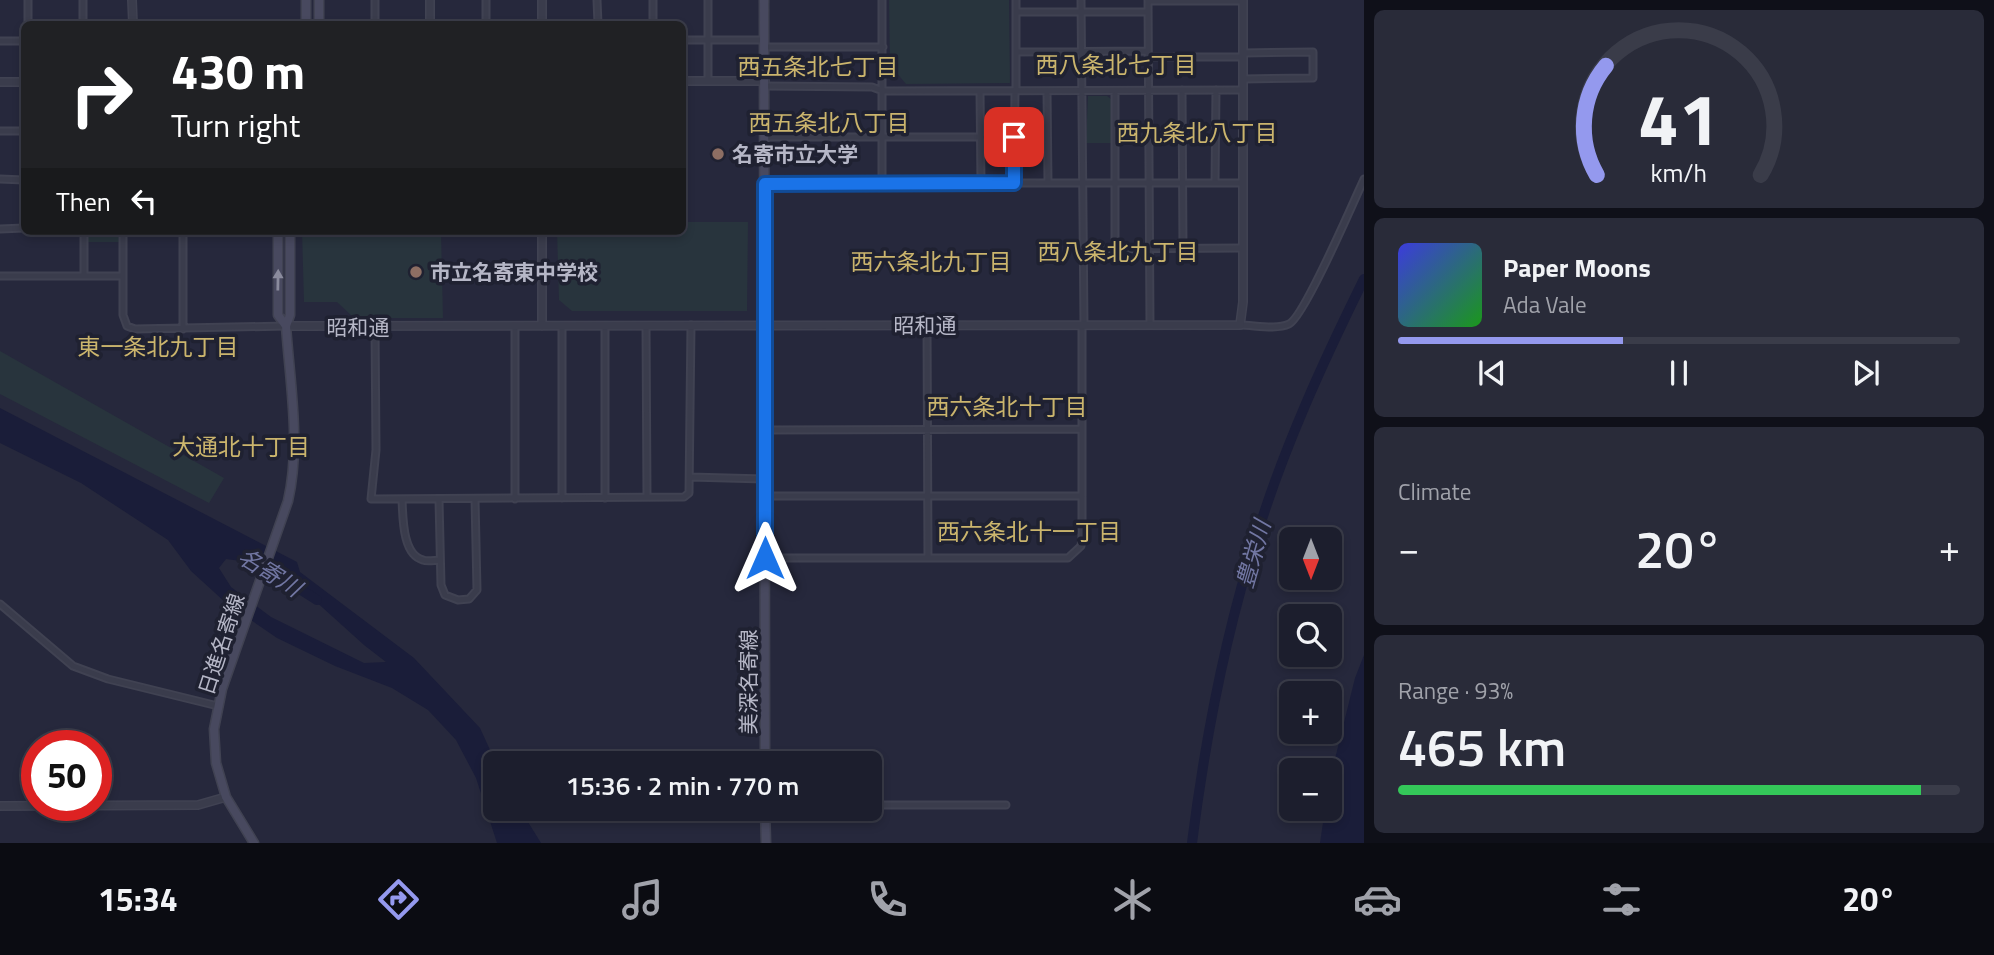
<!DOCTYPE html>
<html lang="en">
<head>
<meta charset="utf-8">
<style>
	:root { --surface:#1c1e2d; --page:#292b39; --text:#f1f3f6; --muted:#a0a2aa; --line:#3a3c49; --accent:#9499ee }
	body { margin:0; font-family:"Titillium Web","Noto Sans JP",sans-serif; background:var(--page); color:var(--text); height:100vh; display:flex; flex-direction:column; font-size:26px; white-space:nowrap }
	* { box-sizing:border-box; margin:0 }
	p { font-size:23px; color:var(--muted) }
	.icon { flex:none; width:38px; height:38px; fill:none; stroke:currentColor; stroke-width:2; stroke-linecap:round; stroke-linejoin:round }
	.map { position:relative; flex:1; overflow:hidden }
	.drawer { display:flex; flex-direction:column; gap:10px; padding:10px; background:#0f1019; width:630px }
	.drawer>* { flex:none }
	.hud { position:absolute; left:21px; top:21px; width:665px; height:214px; border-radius:10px; box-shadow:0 4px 10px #0003,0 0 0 2px var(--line); background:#202124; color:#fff; overflow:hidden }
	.needle { width:46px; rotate:180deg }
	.buttons { position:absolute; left:1279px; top:527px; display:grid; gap:14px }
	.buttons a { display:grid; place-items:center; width:63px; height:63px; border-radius:10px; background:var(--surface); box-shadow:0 4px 10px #0003,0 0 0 2px var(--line); font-size:35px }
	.speed { position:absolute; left:21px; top:730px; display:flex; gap:14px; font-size:35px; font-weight:700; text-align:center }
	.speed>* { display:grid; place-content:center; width:91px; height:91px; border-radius:50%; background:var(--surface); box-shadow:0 4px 10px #0003,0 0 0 2px var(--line); line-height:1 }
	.speed .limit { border:10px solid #d22; background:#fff; color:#111 }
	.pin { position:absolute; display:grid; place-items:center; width:60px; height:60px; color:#fff; margin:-30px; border-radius:14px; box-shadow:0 4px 10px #0006 }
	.me { position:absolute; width:77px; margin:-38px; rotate:0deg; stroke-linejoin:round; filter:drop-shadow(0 0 5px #0008) }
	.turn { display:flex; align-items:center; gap:24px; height:147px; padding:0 35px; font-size:32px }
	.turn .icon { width:91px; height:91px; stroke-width:2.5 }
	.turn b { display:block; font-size:49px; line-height:60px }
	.then { display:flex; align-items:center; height:66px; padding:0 35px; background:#0003; gap:14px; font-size:26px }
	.big { font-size:52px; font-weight:600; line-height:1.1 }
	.drawer .card { flex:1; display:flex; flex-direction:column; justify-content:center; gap:10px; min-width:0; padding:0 24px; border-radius:10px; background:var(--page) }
	.drawer .dial { align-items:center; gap:0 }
	.dial svg { height:182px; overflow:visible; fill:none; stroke:var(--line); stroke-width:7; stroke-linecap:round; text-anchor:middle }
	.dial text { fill:var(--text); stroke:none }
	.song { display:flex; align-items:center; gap:21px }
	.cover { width:84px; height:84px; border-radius:10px; background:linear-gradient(135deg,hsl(240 70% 55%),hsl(120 70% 35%)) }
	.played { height:7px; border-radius:4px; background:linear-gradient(90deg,var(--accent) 40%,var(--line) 40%) }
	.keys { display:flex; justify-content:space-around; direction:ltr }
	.heat { display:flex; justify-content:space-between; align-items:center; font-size:38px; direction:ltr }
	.charge { height:10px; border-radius:5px; background:linear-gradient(90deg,#34c759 93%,var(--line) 0) }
	.trip { position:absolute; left:483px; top:751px; width:399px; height:70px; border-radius:10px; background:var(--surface); box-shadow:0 4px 10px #0003,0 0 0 2px var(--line); font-weight:600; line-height:70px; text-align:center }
	.tabs { display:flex; height:112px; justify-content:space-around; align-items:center; background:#0b0c12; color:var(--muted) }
	.tabs .icon { width:49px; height:49px }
	.tabs .on { color:var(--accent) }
	.tabs b { font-size:32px; color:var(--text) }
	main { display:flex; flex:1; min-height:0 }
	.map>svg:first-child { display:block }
	.green { fill:#28343d }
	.water { fill:#1a1d39; fill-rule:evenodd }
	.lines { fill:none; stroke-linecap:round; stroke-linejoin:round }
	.river { stroke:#1a1d39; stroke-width:10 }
	.minor-casing { stroke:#404252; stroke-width:9 }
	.tertiary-casing { stroke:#404252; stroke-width:10 }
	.secondary-casing { stroke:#404252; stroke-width:11 }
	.minor { stroke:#3a3c4c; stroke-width:5 }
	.tertiary { stroke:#3a3c4c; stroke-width:7 }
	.secondary { stroke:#48495f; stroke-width:8 }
	.oneway { fill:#8a8b9d }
	.route-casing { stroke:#114b97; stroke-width:18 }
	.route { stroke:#1a73e8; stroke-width:12 }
	.education-dot { fill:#8d6e63; stroke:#1f2131; stroke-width:2.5 }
	.labels { text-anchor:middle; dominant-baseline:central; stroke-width:7; stroke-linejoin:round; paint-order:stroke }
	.poi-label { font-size:21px; font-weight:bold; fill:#b6b7c7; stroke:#1f2131; text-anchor:start }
	.street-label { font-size:21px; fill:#b6b7c7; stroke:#1f2131 }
	.neighbourhood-label { font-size:23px; fill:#cbb56d; stroke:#1f2131 }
	.water-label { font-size:23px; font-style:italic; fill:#7277a3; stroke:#1f2131 }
</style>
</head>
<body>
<main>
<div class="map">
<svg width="1364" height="843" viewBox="0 0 1364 843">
	<rect width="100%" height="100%" fill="#26283c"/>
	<!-- green -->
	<path class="green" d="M889,0H1009L1010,83L906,84L890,65Z
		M1088,96H1107L1111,99V143H1086Z
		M683,222H748L747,311H572L559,300L557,231H682Z
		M88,231H118L119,242H88Z
		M302,231H441L443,318H354L337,302H304Z
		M0,351L224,478L209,503L0,394Z"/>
	<!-- water -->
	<path class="water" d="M0,408L297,562L300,572L414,658L480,728L496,763L495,808L520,809L541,843H497L476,778L456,740L428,710L392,688L335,666L277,638L226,603L191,571L168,540L81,483L0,443ZM226,559L248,562L282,571L364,645L386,662L364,663L271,617L231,587L219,568Z
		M1364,655V843H1320L1325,809L1330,808V779L1355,678Z"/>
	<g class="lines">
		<!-- river -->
		<path class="river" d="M257,562L317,600
			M1192,843C1205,740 1225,635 1257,535C1284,447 1323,362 1364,279"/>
		<defs>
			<path id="minor" d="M375,0V24
				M597,0L598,24
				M653,0V24
				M708,0V81
				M882,0V183
				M1081,0L1084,325
				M1148,0L1150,324
				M1148,1H1243
				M1016,12H1148
				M28,24V0
				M83,24V0
				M486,24V0
				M682,40H764
				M0,41H24
				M764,47H883
				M1016,52L1148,51
				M1148,57H1243
				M1243,79L1313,78V52L1243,53
				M765,86L872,87L883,91L1243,90
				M1182,90L1183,248
				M980,91L981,183H1243
				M1016,91V0
				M1047,91L1048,183
				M1115,91V248
				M0,131H24
				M765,137H981
				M0,179L24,180
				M1014,183L1015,91
				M1215,183L1216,90
				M765,184L981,183
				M0,229L24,228
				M123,231V315L127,326L135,329L286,326
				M1084,249L1243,248
				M0,276H123
				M84,276V231
				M927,325L928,558
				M1240,325C1254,325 1276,330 1289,324C1304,317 1354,201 1364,179
				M562,326V498
				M605,326V498
				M646,326L647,497
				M375,327L376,450L371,499L684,497L689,493L691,325
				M183,329V231
				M765,430L1081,429
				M690,477L765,479
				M765,496H1082
				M515,499V326
				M402,500C403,516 402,555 423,560C427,562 435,560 440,560
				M439,500L441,585L445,595L458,600L469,599L477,590L475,499
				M765,558H1068L1081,546L1082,537V325
				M0,604L73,666L108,679L218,706
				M870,805H1006"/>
			<path id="tertiary" d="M132,0L133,24
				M542,0V24
				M430,24V0
				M682,81H765
				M0,82H24
				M542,231V326
				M286,326L1240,325L1243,302V0
				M0,806L198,805L226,797"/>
			<path id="secondary" d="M319,0V24
				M764,0L765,763
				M306,24V0
				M278,231V315L286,326
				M765,808L766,843
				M254,843L226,797L216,763L214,729L222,689L288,501C301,444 290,384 286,326L290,315V231"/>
		</defs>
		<!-- minor casing -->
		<use href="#minor" class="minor-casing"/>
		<!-- tertiary casing -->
		<use href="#tertiary" class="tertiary-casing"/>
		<!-- secondary casing -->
		<use href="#secondary" class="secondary-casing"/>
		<!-- minor -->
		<use href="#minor" class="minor"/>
		<!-- tertiary -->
		<use href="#tertiary" class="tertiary"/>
		<!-- secondary -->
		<use href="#secondary" class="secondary"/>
	</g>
	<!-- one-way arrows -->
	<defs><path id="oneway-solid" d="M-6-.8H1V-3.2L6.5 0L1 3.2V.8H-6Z" transform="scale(1.75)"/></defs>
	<use class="oneway" href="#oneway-solid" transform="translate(278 280) rotate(-89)"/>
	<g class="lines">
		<defs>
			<path id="route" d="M765,558V184L1014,183V137"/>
		</defs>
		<!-- route casing -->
		<use href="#route" class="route-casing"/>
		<!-- route -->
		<use href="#route" class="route"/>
	</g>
	<!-- markers -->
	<g class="education-dot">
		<circle cx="718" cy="154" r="7"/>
		<circle cx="416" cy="272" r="7"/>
	</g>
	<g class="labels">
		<!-- poi labels -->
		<g class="poi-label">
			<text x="732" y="154">名寄市立大学</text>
			<text x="430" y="272">市立名寄東中学校</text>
		</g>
		<!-- street labels -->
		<g class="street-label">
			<text x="925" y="325">昭和通</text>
			<text x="358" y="327">昭和通</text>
			<text transform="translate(221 644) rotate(-72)">日進名寄線</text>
			<text transform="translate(748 682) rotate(-90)">美深名寄線</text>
		</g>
		<!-- neighbourhood labels -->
		<g class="neighbourhood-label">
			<text x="1116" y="64">西八条北七丁目</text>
			<text x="818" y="66">西五条北七丁目</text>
			<text x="829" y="122">西五条北八丁目</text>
			<text x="1197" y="132">西九条北八丁目</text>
			<text x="1118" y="251">西八条北九丁目</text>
			<text x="931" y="261">西六条北九丁目</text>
			<text x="158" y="346">東一条北九丁目</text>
			<text x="1007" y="406">西六条北十丁目</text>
			<text x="241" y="446">大通北十丁目</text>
			<text x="1029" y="531">西六条北十一丁目</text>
		</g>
		<!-- water labels -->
		<g class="water-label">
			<text transform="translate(1253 554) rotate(-74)">豊栄川</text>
			<text transform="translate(270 572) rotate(32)">名寄川</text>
		</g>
	</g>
</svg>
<div class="buttons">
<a><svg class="needle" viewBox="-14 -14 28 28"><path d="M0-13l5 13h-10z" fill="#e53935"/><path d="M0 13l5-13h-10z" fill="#a0a2aa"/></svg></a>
<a><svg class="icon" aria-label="search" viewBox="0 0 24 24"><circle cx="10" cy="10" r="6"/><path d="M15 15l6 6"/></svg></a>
<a>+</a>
<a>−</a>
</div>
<div class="speed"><div class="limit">50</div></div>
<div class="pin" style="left:1014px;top:137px;background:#d93025"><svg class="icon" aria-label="arrive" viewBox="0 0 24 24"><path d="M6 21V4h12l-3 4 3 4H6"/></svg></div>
<svg class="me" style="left:765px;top:558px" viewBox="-20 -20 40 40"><path d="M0-17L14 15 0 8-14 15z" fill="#1a73e8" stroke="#fff" stroke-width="4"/></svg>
<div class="trip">15:36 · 2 min · 770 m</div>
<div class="hud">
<div class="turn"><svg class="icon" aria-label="right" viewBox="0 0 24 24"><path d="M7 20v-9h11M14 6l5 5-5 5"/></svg><div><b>430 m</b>Turn right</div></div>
<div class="then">Then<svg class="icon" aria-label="left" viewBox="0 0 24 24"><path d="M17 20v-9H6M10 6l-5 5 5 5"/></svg></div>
</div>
</div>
<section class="drawer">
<div class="card dial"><svg viewBox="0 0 100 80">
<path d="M14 69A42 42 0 1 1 86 69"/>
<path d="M14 69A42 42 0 0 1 18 21" stroke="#9499ee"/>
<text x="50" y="56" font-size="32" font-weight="700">41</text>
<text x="50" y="72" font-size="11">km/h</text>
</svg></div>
<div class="card">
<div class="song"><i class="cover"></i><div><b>Paper Moons</b><p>Ada Vale</p></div></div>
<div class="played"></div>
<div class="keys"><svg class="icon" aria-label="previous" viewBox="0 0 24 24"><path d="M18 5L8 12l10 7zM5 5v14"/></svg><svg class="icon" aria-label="pause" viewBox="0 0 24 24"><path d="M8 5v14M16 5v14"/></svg><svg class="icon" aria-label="next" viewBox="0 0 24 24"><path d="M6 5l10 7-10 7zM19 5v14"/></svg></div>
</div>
<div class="card"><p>Climate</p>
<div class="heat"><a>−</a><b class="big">20°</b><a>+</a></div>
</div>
<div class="card"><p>Range · 93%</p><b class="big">465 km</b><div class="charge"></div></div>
</section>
</main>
<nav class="tabs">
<b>15:34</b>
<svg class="icon on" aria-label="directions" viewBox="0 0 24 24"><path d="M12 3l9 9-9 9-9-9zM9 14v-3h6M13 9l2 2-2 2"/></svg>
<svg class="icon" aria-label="music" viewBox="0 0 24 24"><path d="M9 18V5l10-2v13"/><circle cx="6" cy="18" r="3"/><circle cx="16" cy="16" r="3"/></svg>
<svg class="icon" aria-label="phone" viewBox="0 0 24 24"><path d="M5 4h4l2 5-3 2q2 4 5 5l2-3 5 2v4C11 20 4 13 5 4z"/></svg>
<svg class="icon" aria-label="climate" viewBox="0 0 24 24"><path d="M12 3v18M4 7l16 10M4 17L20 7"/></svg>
<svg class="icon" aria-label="car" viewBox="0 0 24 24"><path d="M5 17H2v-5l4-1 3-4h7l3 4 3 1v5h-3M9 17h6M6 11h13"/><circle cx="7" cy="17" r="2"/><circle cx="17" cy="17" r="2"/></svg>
<svg class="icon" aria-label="filters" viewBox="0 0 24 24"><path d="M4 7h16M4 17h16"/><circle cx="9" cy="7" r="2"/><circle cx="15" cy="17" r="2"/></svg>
<b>20°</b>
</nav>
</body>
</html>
